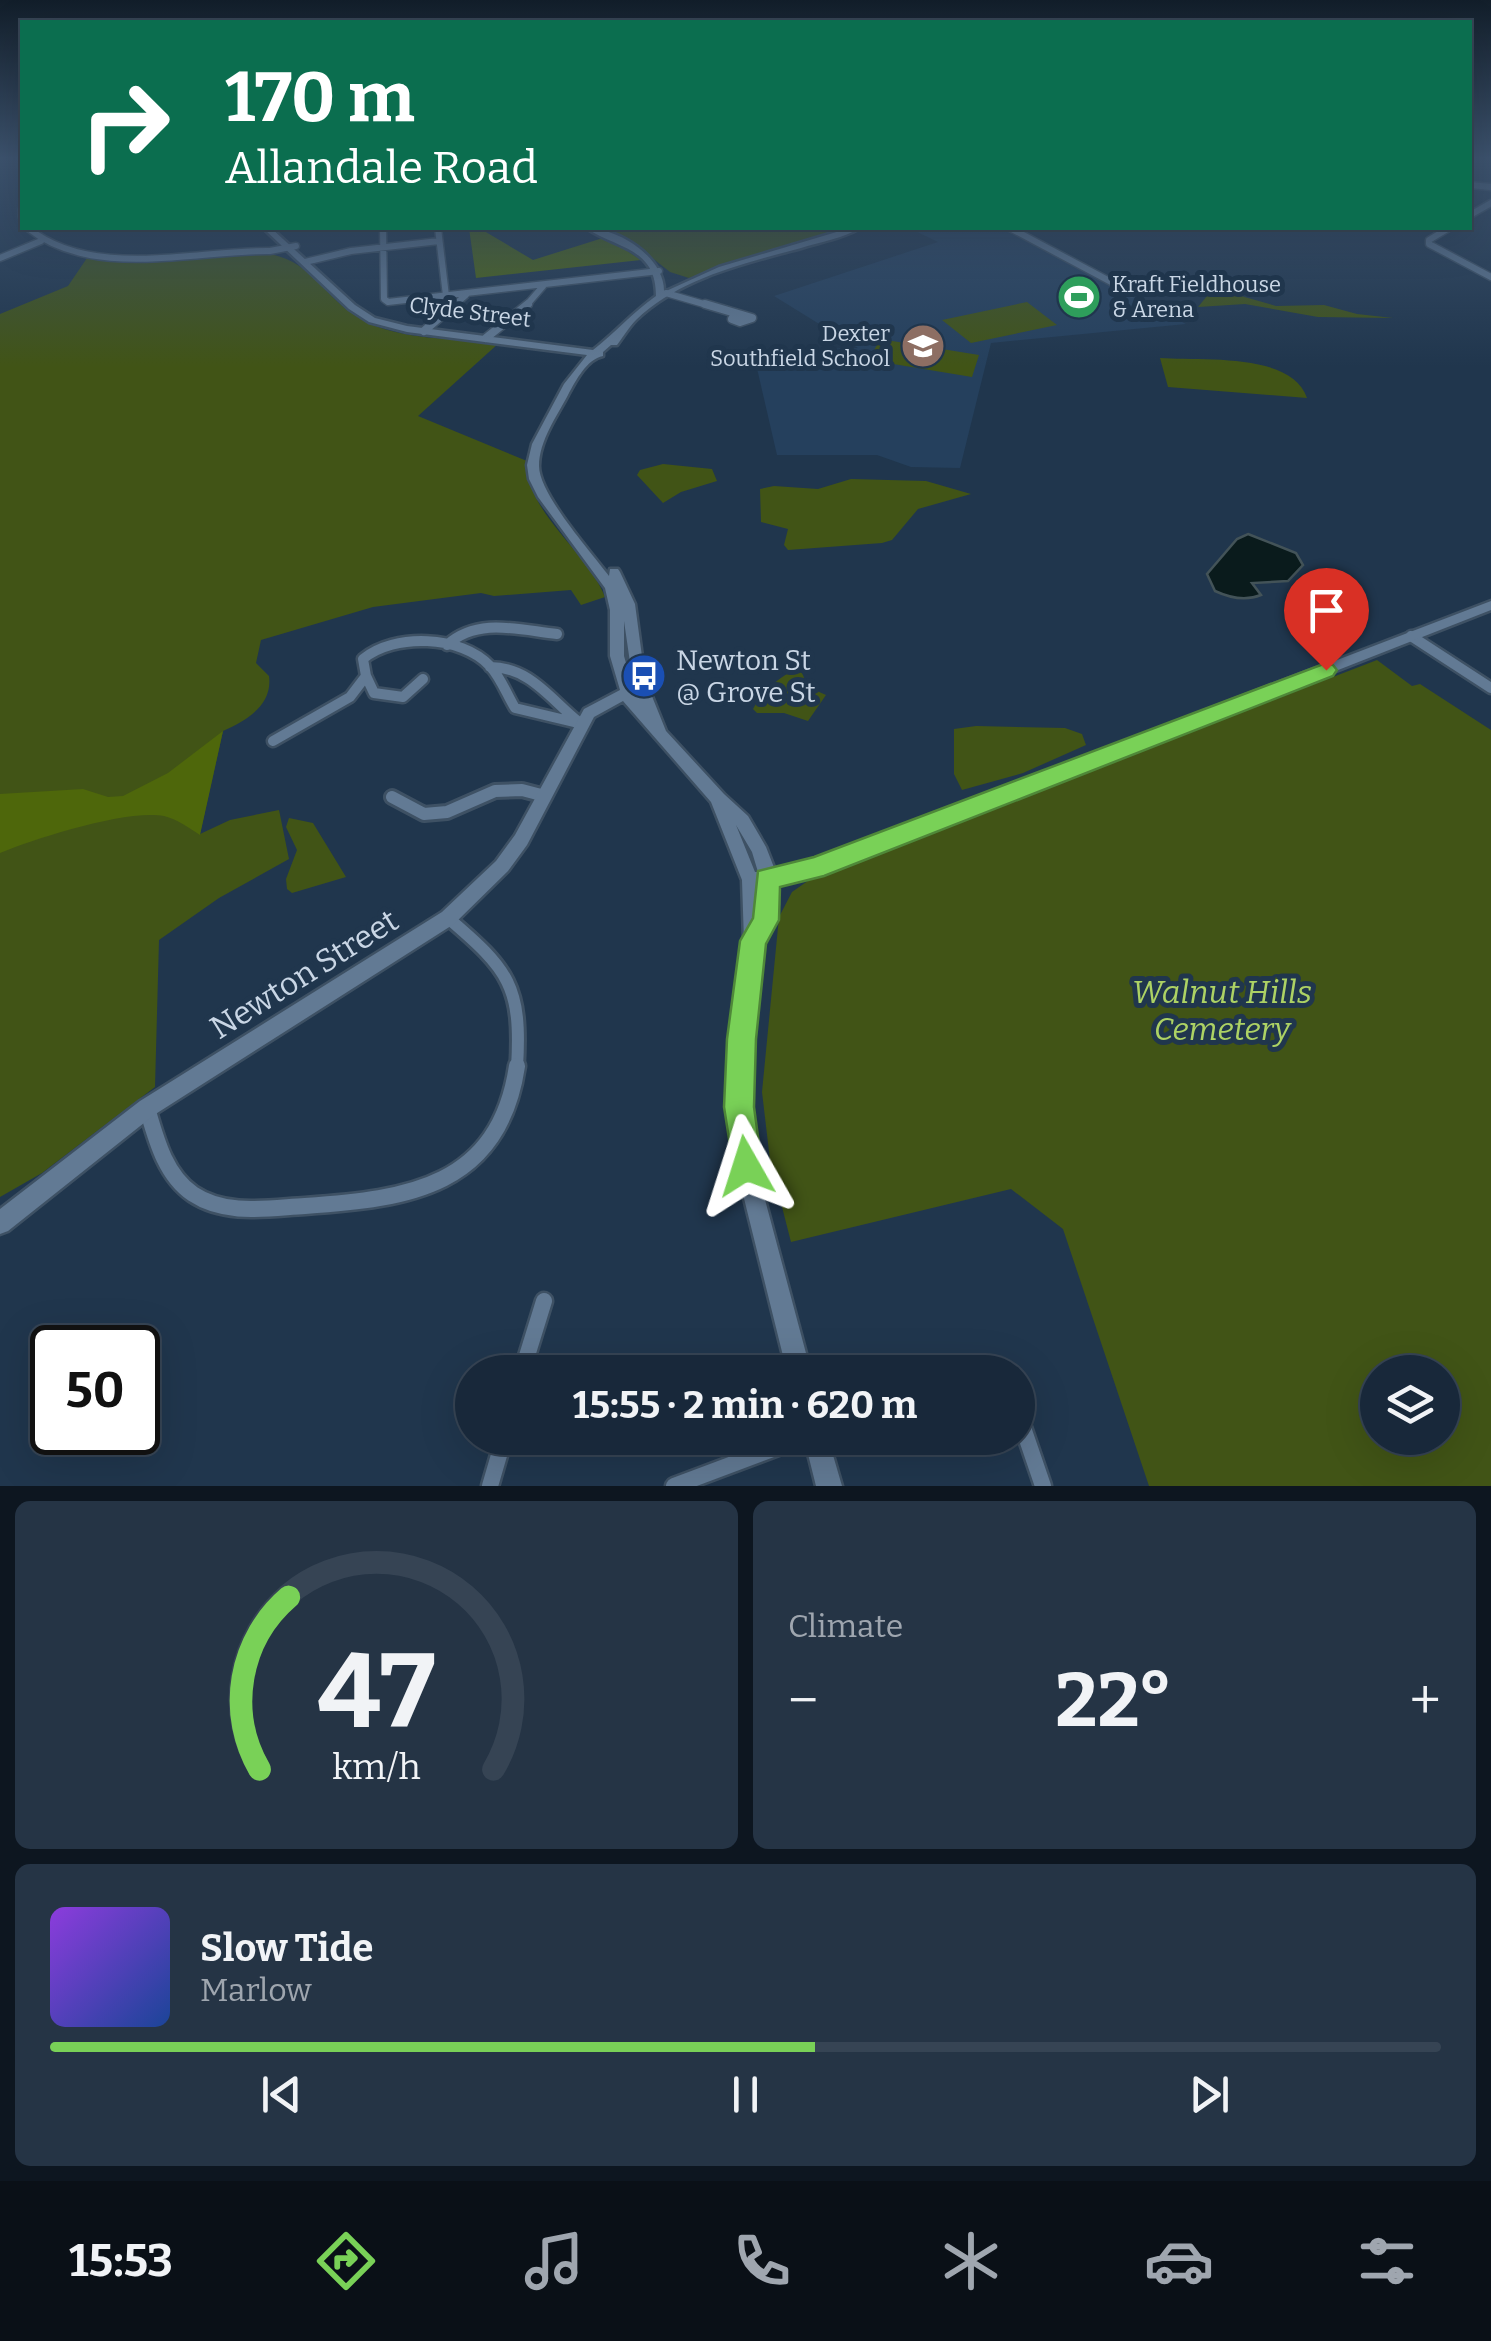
<!DOCTYPE html>
<html lang="en">
<head>
<meta charset="utf-8">
<style>
	:root { --surface:#18283a; --page:#253445; --text:#f1f3f6; --muted:#9fa6af; --line:#364454; --accent:#79d157 }
	body { margin:0; font-family:Bitter,serif; background:var(--page); color:var(--text); height:100vh; display:flex; flex-direction:column; font-size:38px; white-space:nowrap }
	* { box-sizing:border-box; margin:0 }
	p { font-size:32px; color:var(--muted) }
	.icon { flex:none; width:55px; height:55px; fill:none; stroke:currentColor; stroke-width:2; stroke-linecap:round; stroke-linejoin:round }
	.map { position:relative; height:1486px; overflow:hidden }
	.side { display:flex; flex-direction:column; gap:15px; padding:15px; background:#0d1620; flex:1 }
	.side>* { flex:none }
	.top-card { position:absolute; left:20px; top:20px; width:1452px; height:210px; border-radius:0px; box-shadow:0 10px 40px #0002,0 0 0 2px var(--line); background:#0b6e4f; color:#fff; overflow:hidden }
	.tools { position:absolute; left:1360px; top:1355px; display:grid; gap:20px }
	.tools a { display:grid; place-items:center; width:100px; height:100px; border-radius:50%; background:var(--surface); box-shadow:0 10px 40px #0002,0 0 0 2px var(--line); font-size:50px }
	.speed { position:absolute; left:30px; top:1325px; display:flex; gap:20px; font-size:50px; font-weight:700; text-align:center }
	.speed>* { display:grid; place-content:center; width:130px; height:130px; border-radius:50%; background:var(--surface); box-shadow:0 10px 40px #0002,0 0 0 2px var(--line); line-height:1 }
	.speed .limit { border:5px solid #111; border-radius:15px; background:#fff; color:#111 }
	.pin { position:absolute; display:grid; place-items:center; width:85px; height:85px; color:#fff; margin:-102px -42px; border-radius:50% 50% 50% 0; rotate:-45deg; box-shadow:0 0 10px #0007 }
	.pin .icon { rotate:45deg }
	.me { position:absolute; width:110px; margin:-55px; rotate:354deg; stroke-linejoin:round; filter:drop-shadow(0 0 8px #0008) }
	.turn { display:flex; align-items:center; gap:35px; height:210px; padding:0 40px; font-size:45px }
	.turn .icon { width:130px; height:130px; stroke-width:2.5 }
	.turn b { display:block; font-size:70px; line-height:85px }
	.big { font-size:75px; font-weight:700; line-height:1.1 }
	.side .card { flex:1; display:flex; flex-direction:column; justify-content:center; gap:15px; min-width:0; padding:0 35px; border-radius:15px; background:var(--page) }
	.side .dial { align-items:center; gap:0 }
	.dial svg { height:260px; overflow:visible; fill:none; stroke:var(--line); stroke-width:7; stroke-linecap:round; text-anchor:middle }
	.dial text { fill:var(--text); stroke:none }
	.song { display:flex; align-items:center; gap:30px }
	.cover { width:120px; height:120px; border-radius:15px; background:linear-gradient(135deg,hsl(270 70% 55%),hsl(220 70% 35%)) }
	.played { height:10px; border-radius:5px; background:linear-gradient(90deg,var(--accent) 55%,var(--line) 55%) }
	.keys { display:flex; justify-content:space-around; direction:ltr }
	.heat { display:flex; justify-content:space-between; align-items:center; font-size:55px; direction:ltr }
	.side .tiles { flex:1; display:grid; gap:15px; grid-template-columns:1fr 1fr }
	.card:last-child { grid-column:span 2 }
	.trip { position:absolute; left:455px; top:1355px; width:580px; height:100px; border-radius:50px; background:var(--surface); box-shadow:0 10px 40px #0002,0 0 0 2px var(--line); font-weight:700; line-height:100px; text-align:center }
	.tabs { display:flex; height:160px; justify-content:space-around; align-items:center; background:#0a1017; color:var(--muted) }
	.tabs .icon { width:70px; height:70px }
	.tabs .selected { color:var(--accent) }
	.tabs b { font-size:45px; color:var(--text) }
	.map>svg:first-child { display:block }
	.built { fill:#25405d }
	.green { fill:#415416; fill-rule:evenodd }
	.forest { fill:#4e670b }
	.water { fill:#0a1b1c; stroke:#435358; stroke-width:2.5 }
	.lines { fill:none; stroke-linecap:round; stroke-linejoin:round }
	.street-far4-casing { stroke:#3e5164; stroke-width:9 }
	.street-far3-casing { stroke:#3e5164; stroke-width:11 }
	.street-far2-casing { stroke:#3e5164; stroke-width:15 }
	.street-far1-casing { stroke:#3e5164; stroke-width:18 }
	.street-casing { stroke:#3e5164; stroke-width:21 }
	.secondary-casing { stroke:#3e5164; stroke-width:5 }
	.street-far4 { stroke:#627a94; stroke-width:6 }
	.street-far3 { stroke:#627a94; stroke-width:8 }
	.street-far2 { stroke:#627a94; stroke-width:10 }
	.street-far1 { stroke:#627a94; stroke-width:12 }
	.street { stroke:#627a94; stroke-width:16 }
	.secondary { fill:#627a94; fill-rule:evenodd }
	.route { fill:#79d157; stroke:#4f8839; stroke-width:2.5 }
	.labels { text-anchor:middle; dominant-baseline:central; stroke-width:10; stroke-linejoin:round; paint-order:stroke }
	.far-poi-label { font-size:22px; fill:#c9d6e5; stroke:#20364d; text-anchor:start }
	.far-street-label { font-size:22px; fill:#c9d6e5; stroke:#20364d }
	.poi-label { font-size:28px; fill:#c9d6e5; stroke:#20364d; text-anchor:start }
	.near-street-label { font-size:32px; fill:#c9d6e5; stroke:#20364d }
	.near-park-label { font-size:32px; font-style:italic; fill:#add264; stroke:#20364d }
</style>
</head>
<body>
<div class="map">
<svg width="1491" height="1486" viewBox="0 0 1491 1486">
	<rect width="100%" height="100%" fill="#20364d"/>
	<!-- built -->
	<path class="built" d="M909,228H1005L1186,324L991,343L960,468L911,467L877,455H777L753,351L858,348L774,296L938,242Z"/>
	<!-- green -->
	<path class="green" d="M601,228H845L689,278L670,272L636,245Z
		M259,252C315,259 318,294 361,319C399,341 456,338 499,343L418,416L527,461C526,514 587,550 605,597L581,605L571,590L494,596L481,593L373,607L261,640L256,663L269,676C273,705 246,721 223,731L200,834L230,820L279,810L289,859L219,898L159,940L155,1087L42,1173L0,1197V314L68,286L87,258L109,261Z
		M1215,280L1224,282L1234,294L1276,306L1324,305L1357,314L1393,318L1318,317L1245,304L1198,307L1207,296L1196,291L1202,287L1201,284Z
		M1027,302L1057,325L971,343L942,320Z
		M880,339L979,355L972,377L869,360Z
		M1160,358C1201,361 1292,352 1307,398L1168,387Z
		M663,464L712,469L717,481L681,492L663,503L637,475L640,470Z
		M851,479L926,481L971,494L918,509L892,540L882,543L788,550L784,545L788,529L761,522L760,489L774,486L818,489Z
		M1377,660L1412,686L1420,684L1491,730V1486H1149L1063,1229L1011,1189L791,1242L770,1160L762,1092L779,917L792,892L812,878ZM1378,1372H1442V1438H1378Z
		M793,671L802,673L808,687L826,695L808,721L784,713H757L753,709C760,695 778,677 793,671Z
		M976,726L1065,728L1082,734L1086,745L1023,773L962,790L954,774V729Z
		M289,818L313,823L346,877L292,893L287,889L286,879L297,850L286,827Z"/>
	<!-- forest -->
	<path class="forest" d="M469,228H479L533,260L606,237L641,260L476,278Z
		M223,731L200,835C189,828 177,819 164,816C127,809 36,838 0,853V794L83,789L108,797L123,796L168,773Z"/>
	<!-- water -->
	<path class="water" d="M1248,534L1296,553L1303,565L1288,581L1252,583L1261,595C1246,601 1230,598 1215,591L1207,574L1237,539Z"/>
	<g class="lines">
		<defs>
			<path id="street-far4" d="M1470,185L1491,187
				M22,209V217
				M1470,215L1491,203
				M28,228C92,280 194,250 270,251L296,246
				M383,228L384,299L388,302L659,271
				M438,228L446,296
				M1010,228L1132,293
				M1449,228L1429,240V244L1491,277
				M0,258L41,241
				M305,262L351,251L439,241
				M666,293L714,307
				M452,307L466,295
				M525,307L544,285"/>
			<path id="street-far3" d="M705,304L752,318L740,322L732,319L735,315
				M424,331L455,304
				M486,338L528,304"/>
			<path id="street-far2" d="M1411,636L1491,688
				M447,645C478,617 519,630 557,634
				M490,667C530,667 550,699 579,722
				M366,676L363,659C394,633 461,635 490,666C501,678 507,695 515,708L582,724
				M273,741L350,697L366,676L374,693L403,697L423,679"/>
			<path id="street-far1" d="M392,797L424,814L447,812L495,791L522,790L545,796
				M448,918C509,970 522,986 517,1068"/>
			<path id="street" d="M147,1108C156,1139 165,1175 193,1194C226,1216 268,1208 305,1206C408,1199 499,1187 517,1066
				M522,1372L544,1301
				M1018,1413L1043,1486
				M490,1486L504,1438
				M674,1486L802,1438"/>
			<path id="secondary" d="M263,228H271L355,305L375,318L407,326L593,350C615,333 632,313 656,296C656,247 617,249 586,228C618,228 665,257 664,292L719,267L850,228H860C844,238 820,242 801,248C745,263 679,278 636,320C629,327 623,337 617,345H611L603,352V356C587,359 576,380 568,395C557,416 539,441 539,466C539,494 591,552 609,576L610,569H618L620,572L635,604L645,679L666,731L724,794L748,816L766,847L775,870L813,861L1491,601V610L821,873L777,885L778,904L775,920L762,943L752,1039L749,1107L756,1166L811,1372H787L736,1166L729,1107L732,1039L744,941L742,880L711,802L623,701L594,717L527,845L508,871L454,924L154,1115L8,1231L0,1234V1209L140,1101L442,912L496,861L515,835L584,709L620,690L610,656V610L605,588L538,497L529,479L527,465L532,444L564,384L587,355L407,332L369,322L349,309ZM624,621L633,683L632,684L624,656ZM736,825L752,852L758,872H755Z
				M804,1438H828L842,1486H816Z"/>
		</defs>
		<!-- street-far4 casing -->
		<use href="#street-far4" class="street-far4-casing"/>
		<!-- street-far3 casing -->
		<use href="#street-far3" class="street-far3-casing"/>
		<!-- street-far2 casing -->
		<use href="#street-far2" class="street-far2-casing"/>
		<!-- street-far1 casing -->
		<use href="#street-far1" class="street-far1-casing"/>
		<!-- street casing -->
		<use href="#street" class="street-casing"/>
		<!-- secondary casing -->
		<use href="#secondary" class="secondary-casing"/>
		<!-- street-far4 -->
		<use href="#street-far4" class="street-far4"/>
		<!-- street-far3 -->
		<use href="#street-far3" class="street-far3"/>
		<!-- street-far2 -->
		<use href="#street-far2" class="street-far2"/>
		<!-- street-far1 -->
		<use href="#street-far1" class="street-far1"/>
		<!-- street -->
		<use href="#street" class="street"/>
		<!-- secondary -->
		<use href="#secondary" class="secondary"/>
	</g>
	<!-- sky -->
	<linearGradient id="sky" x2="0" y2="1"><stop stop-color="#121e2a"/><stop offset="0.43" stop-color="#3c526d"/><stop offset="1" stop-color="#3c526d" stop-opacity="0"/></linearGradient>
	<rect width="1491" height="367" fill="url(#sky)"/>
	<!-- route -->
	<path class="route" d="M1326,663L1333,665L1337,670L1333,676L824,876L780,887L779,920L766,944L756,1039L754,1107L762,1166L757,1177L746,1182L735,1177L724,1107L727,1039L740,941L753,918L758,871L814,857Z"/>
	<!-- icons -->
	<defs>
		<symbol id="stadium-disc" viewBox="-11 -11 22 22"><circle r="9.5" fill="#2e9e5b" stroke="#20364d"/><path d="M0-5a6.5 5 0 1 0 0 10a6.5 5 0 1 0 0-10ZM-3.5-1.8h7v3.6h-7Z" fill="#fff"/></symbol>
		<symbol id="school-disc" viewBox="-11 -11 22 22"><circle r="9.5" fill="#8d6e63" stroke="#20364d"/><path d="M0-5L7-2L0 1L-7-2ZM-4 1L0 2.5L4 1V4Q0 6-4 4Z" fill="#fff"/></symbol>
		<symbol id="bus-disc" viewBox="-11 -11 22 22"><circle r="9.5" fill="#1a4fb4" stroke="#20364d"/><path d="M-5-6H5V4H4V6H2V4H-2V6H-4V4H-5ZM-3.5-4V0h7V-4ZM-3.5 1.2v1.5H-2V1.2ZM2 1.2v1.5H3.5V1.2Z" fill="#fff"/></symbol>
	</defs>
	<g fill-rule="evenodd">
		<use href="#stadium-disc" x="1054" y="272" width="50" height="50"/>
		<use href="#school-disc" x="898" y="321" width="50" height="50"/>
		<use href="#bus-disc" x="619" y="651" width="50" height="50"/>
	</g>
	<g class="labels">
		<!-- far-poi labels -->
		<g class="far-poi-label">
			<text x="1112" y="284">Kraft Fieldhouse<tspan x="1112" dy="25">&amp; Arena</tspan></text>
			<text x="890" y="333" text-anchor="end">Dexter<tspan x="890" dy="25">Southfield School</tspan></text>
		</g>
		<!-- far-street labels -->
		<g class="far-street-label">
			<text transform="translate(470 312) rotate(7)">Clyde Street</text>
		</g>
		<!-- poi labels -->
		<g class="poi-label">
			<text x="676" y="660">Newton St<tspan x="676" dy="32">@ Grove St</tspan></text>
		</g>
		<!-- near-street labels -->
		<g class="near-street-label">
			<text transform="translate(304 974) rotate(-32)">Newton Street</text>
		</g>
		<!-- near-park labels -->
		<g class="near-park-label">
			<text x="1222" y="992">Walnut Hills<tspan x="1222" dy="37">Cemetery</tspan></text>
		</g>
	</g>
</svg>
<div class="tools">
<a><svg class="icon" aria-label="layers" viewBox="0 0 24 24"><path d="M12 4l9 5-9 5-9-5zM3 14l9 5 9-5"/></svg></a>
</div>
<div class="speed"><div class="limit">50</div></div>
<div class="pin" style="left:1326px;top:670px;background:#d93025"><svg class="icon" aria-label="arrive" viewBox="0 0 24 24"><path d="M6 21V4h12l-3 4 3 4H6"/></svg></div>
<svg class="me" style="left:746px;top:1166px" viewBox="-20 -20 40 40"><path d="M0-17L14 15 0 8-14 15z" fill="#79d157" stroke="#fff" stroke-width="4"/></svg>
<div class="trip">15:55 · 2 min · 620 m</div>
<div class="top-card">
<div class="turn"><svg class="icon" aria-label="right" viewBox="0 0 24 24"><path d="M7 20v-9h11M14 6l5 5-5 5"/></svg><div><b>170 m</b>Allandale Road</div></div>
</div>
</div>
<section class="side">
<div class="tiles">
<div class="card dial"><svg viewBox="0 0 100 80">
<path d="M14 69A42 42 0 1 1 86 69"/>
<path d="M14 69A42 42 0 0 1 23 16" stroke="#79d157"/>
<text x="50" y="56" font-size="32" font-weight="700">47</text>
<text x="50" y="72" font-size="11">km/h</text>
</svg></div>
<div class="card"><p>Climate</p>
<div class="heat"><a>−</a><b class="big">22°</b><a>+</a></div>
</div>
<div class="card">
<div class="song"><i class="cover"></i><div><b>Slow Tide</b><p>Marlow</p></div></div>
<div class="played"></div>
<div class="keys"><svg class="icon" aria-label="previous" viewBox="0 0 24 24"><path d="M18 5L8 12l10 7zM5 5v14"/></svg><svg class="icon" aria-label="pause" viewBox="0 0 24 24"><path d="M8 5v14M16 5v14"/></svg><svg class="icon" aria-label="next" viewBox="0 0 24 24"><path d="M6 5l10 7-10 7zM19 5v14"/></svg></div>
</div>
</div>
</section>
<nav class="tabs">
<b>15:53</b>
<svg class="icon selected" aria-label="directions" viewBox="0 0 24 24"><path d="M12 3l9 9-9 9-9-9zM9 14v-3h6M13 9l2 2-2 2"/></svg>
<svg class="icon" aria-label="music" viewBox="0 0 24 24"><path d="M9 18V5l10-2v13"/><circle cx="6" cy="18" r="3"/><circle cx="16" cy="16" r="3"/></svg>
<svg class="icon" aria-label="phone" viewBox="0 0 24 24"><path d="M5 4h4l2 5-3 2q2 4 5 5l2-3 5 2v4C11 20 4 13 5 4z"/></svg>
<svg class="icon" aria-label="climate" viewBox="0 0 24 24"><path d="M12 3v18M4 7l16 10M4 17L20 7"/></svg>
<svg class="icon" aria-label="car" viewBox="0 0 24 24"><path d="M5 17H2v-5l4-1 3-4h7l3 4 3 1v5h-3M9 17h6M6 11h13"/><circle cx="7" cy="17" r="2"/><circle cx="17" cy="17" r="2"/></svg>
<svg class="icon" aria-label="filters" viewBox="0 0 24 24"><path d="M4 7h16M4 17h16"/><circle cx="9" cy="7" r="2"/><circle cx="15" cy="17" r="2"/></svg>
</nav>
</body>
</html>
